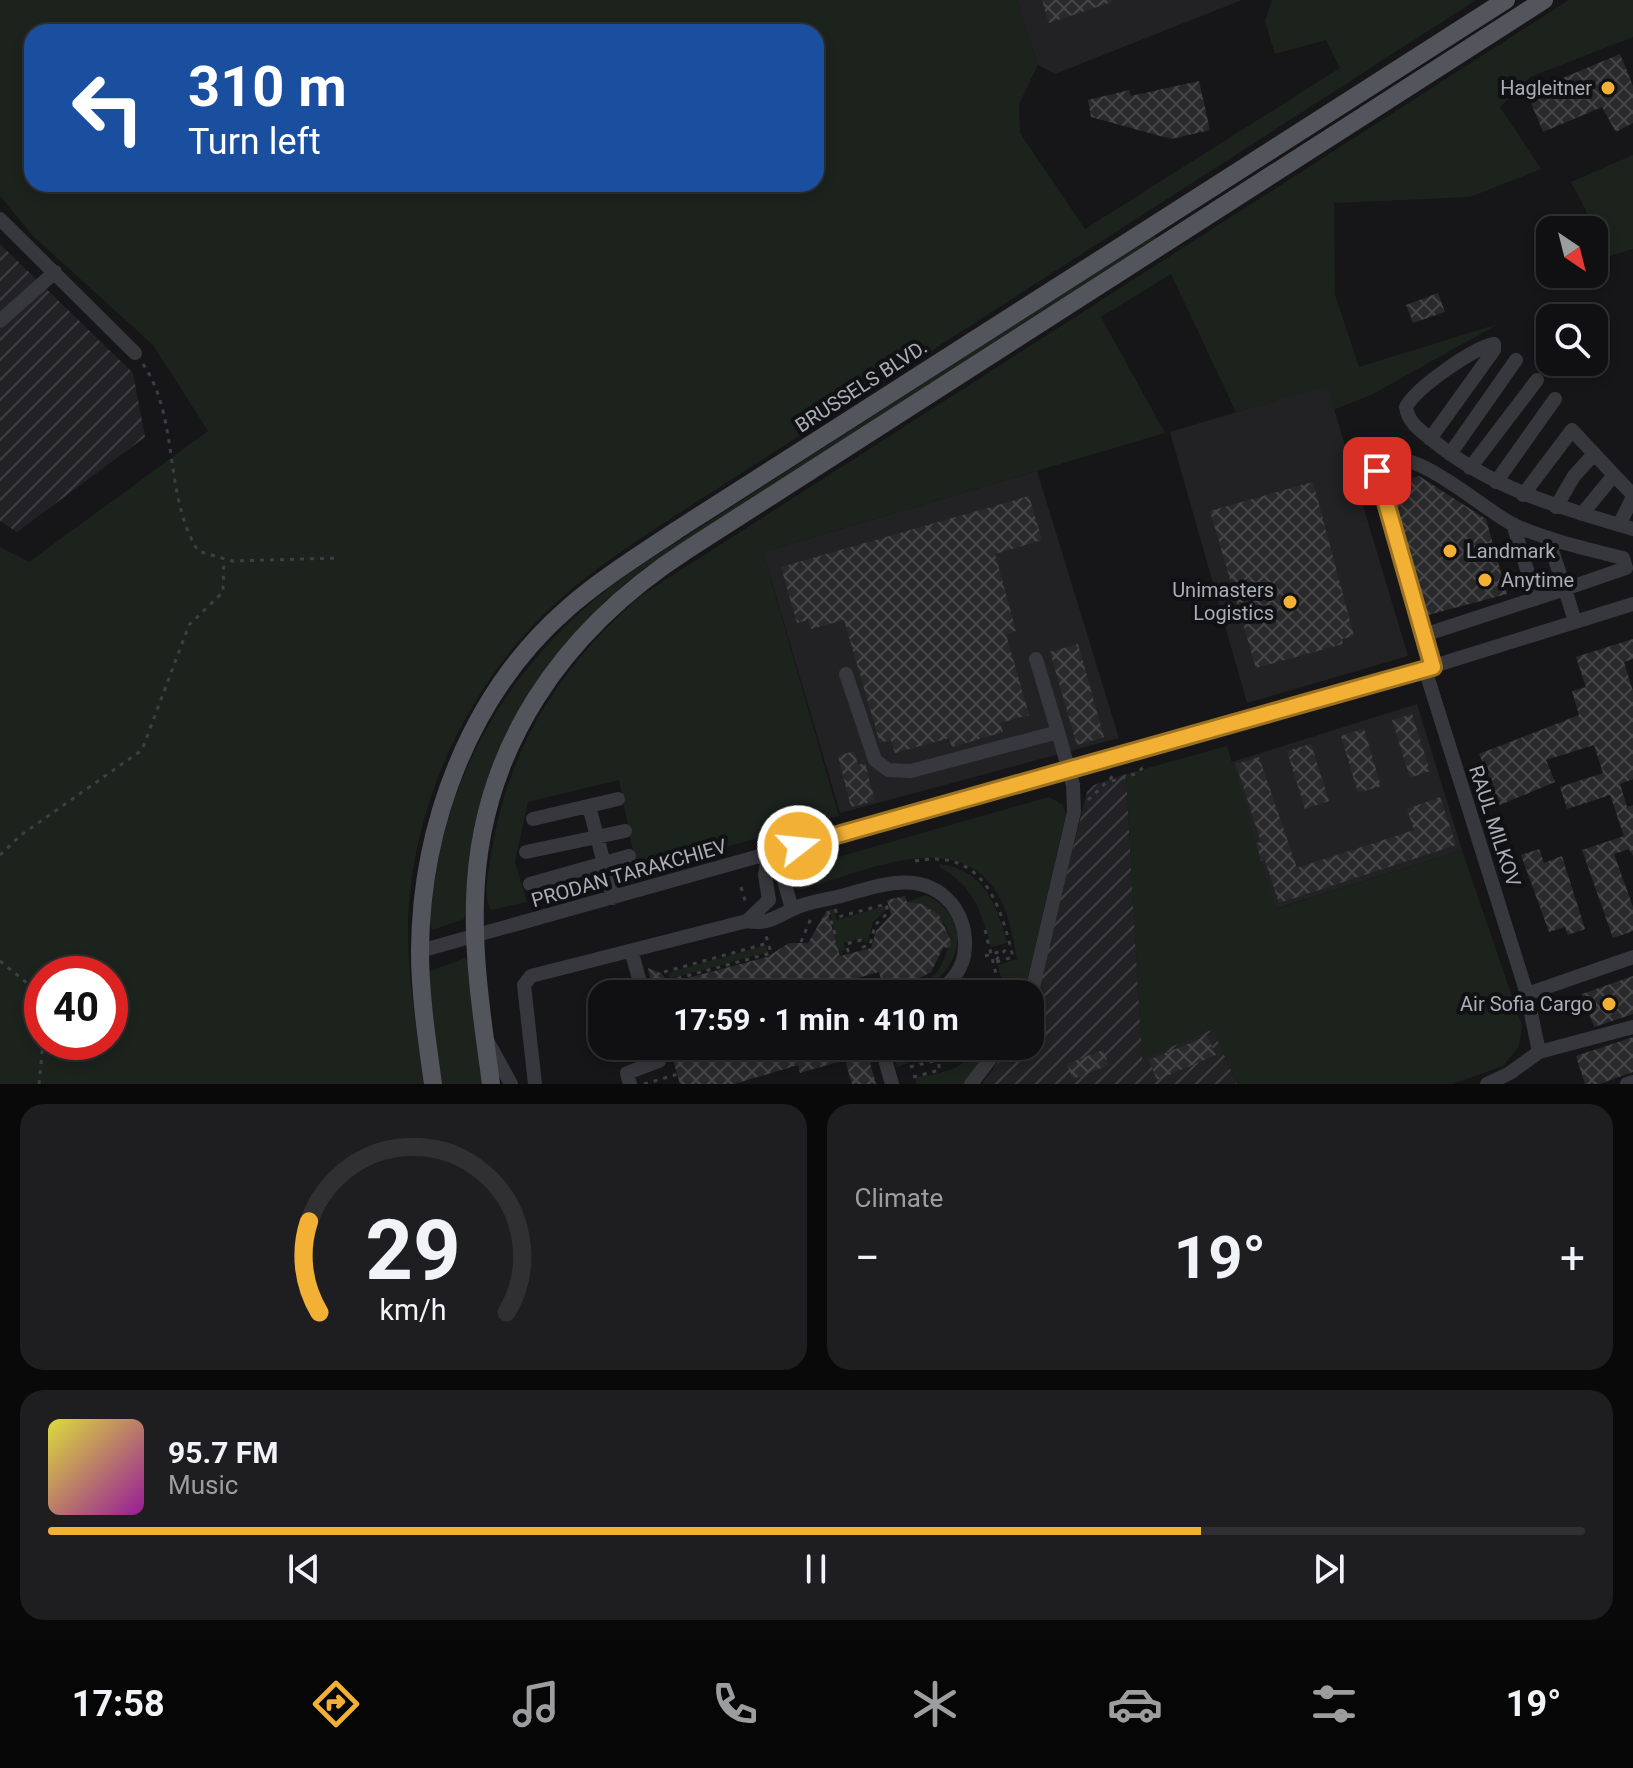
<!DOCTYPE html>
<html lang="en">
<head>
<meta charset="utf-8">
<style>
	:root { --surface:#101012; --page:#1e1e20; --text:#f1f3f6; --muted:#9c9d9f; --line:#303032; --accent:#f2b134 }
	body { margin:0; font-family:Roboto,sans-serif; background:var(--page); color:var(--text); height:100vh; display:flex; flex-direction:column; font-size:30px; white-space:nowrap }
	* { box-sizing:border-box; margin:0 }
	p { font-size:26px; color:var(--muted) }
	.icon { flex:none; width:44px; height:44px; fill:none; stroke:currentColor; stroke-width:2; stroke-linecap:round; stroke-linejoin:round }
	.map { position:relative; height:1084px; overflow:hidden }
	.side { display:flex; flex-direction:column; gap:20px; padding:20px; background:#09090a; flex:1 }
	.side>* { flex:none }
	.guide { position:absolute; left:24px; top:24px; width:800px; height:168px; border-radius:24px; box-shadow:0 4px 12px #0003,0 0 0 2px var(--line); background:#1a4fa0; color:#fff; overflow:hidden }
	.needle { width:52px; rotate:145deg }
	.fabs { position:absolute; left:1536px; top:216px; display:grid; gap:16px }
	.fabs a { display:grid; place-items:center; width:72px; height:72px; border-radius:16px; background:var(--surface); box-shadow:0 4px 12px #0003,0 0 0 2px var(--line); font-size:40px }
	.speed { position:absolute; left:24px; top:956px; display:flex; gap:16px; font-size:40px; font-weight:700; text-align:center }
	.speed>* { display:grid; place-content:center; width:104px; height:104px; border-radius:50%; background:var(--surface); box-shadow:0 4px 12px #0003,0 0 0 2px var(--line); line-height:1 }
	.speed .limit { border:12px solid #d22; background:#fff; color:#111 }
	.pin { position:absolute; display:grid; place-items:center; width:68px; height:68px; color:#fff; margin:-34px; border-radius:16px; box-shadow:0 4px 12px #0006 }
	.me { position:absolute; width:88px; margin:-44px; rotate:74deg; stroke-linejoin:round; filter:drop-shadow(0 0 6px #0008) }
	.turn { display:flex; align-items:center; gap:28px; height:168px; padding:0 32px; font-size:36px }
	.turn .icon { width:104px; height:104px; stroke-width:2.5 }
	.turn b { display:block; font-size:56px; line-height:68px }
	.big { font-size:60px; font-weight:700; line-height:1.1 }
	.side .widget { flex:1; display:flex; flex-direction:column; justify-content:center; gap:12px; min-width:0; padding:0 28px; border-radius:24px; background:var(--page) }
	.side .dial { align-items:center; gap:0 }
	.dial svg { height:208px; overflow:visible; fill:none; stroke:var(--line); stroke-width:7; stroke-linecap:round; text-anchor:middle }
	.dial text { fill:var(--text); stroke:none }
	.song { display:flex; align-items:center; gap:24px }
	.cover { width:96px; height:96px; border-radius:12px; background:linear-gradient(135deg,hsl(60 70% 55%),hsl(300 70% 35%)) }
	.played { height:8px; border-radius:4px; background:linear-gradient(90deg,var(--accent) 75%,var(--line) 75%) }
	.keys { display:flex; justify-content:space-around; direction:ltr }
	.heat { display:flex; justify-content:space-between; align-items:center; font-size:44px; direction:ltr }
	.side .tiles { flex:1; display:grid; gap:20px; grid-template-columns:1fr 1fr }
	.widget:last-child { grid-column:span 2 }
	.trip { position:absolute; left:588px; top:980px; width:456px; height:80px; border-radius:24px; background:var(--surface); box-shadow:0 4px 12px #0003,0 0 0 2px var(--line); font-weight:700; line-height:80px; text-align:center }
	.tabs { display:flex; height:128px; justify-content:space-around; align-items:center; background:#060607; color:var(--muted) }
	.tabs .icon { width:56px; height:56px }
	.tabs .active { color:var(--accent) }
	.tabs b { font-size:36px; color:var(--text) }
	.map>svg:first-child { display:block }
	.built { fill:#222225 }
	.industrial { fill:url(#industrial-furrows) }
	.grass { fill:#1c231d; fill-rule:evenodd }
	.building { fill:url(#building-cross-hatch) }
	.lines { fill:none; stroke-linecap:round; stroke-linejoin:round }
	.path { stroke:#3d3f44; stroke-width:3; stroke-dasharray:4 6; stroke-linecap:butt }
	.minor { stroke:#37383d; stroke-width:14 }
	.major { stroke:#53555c; stroke-width:18 }
	.route-casing { stroke:#9d7322; stroke-width:20 }
	.route { stroke:#f2b134; stroke-width:14 }
	.poi-dot { fill:#f2b134; stroke:#111113; stroke-width:3 }
	.labels { text-anchor:middle; dominant-baseline:central; stroke-width:8; stroke-linejoin:round; paint-order:stroke }
	.poi-label { font-size:20px; fill:#a8adb8; stroke:#111113; text-anchor:end }
	.street-label { font-size:20px; fill:#a8adb8; stroke:#111113 }
</style>
</head>
<body>
<div class="map">
<svg width="1633" height="1084" viewBox="0 0 1633 1084">
	<defs>
		<pattern id="industrial-furrows" width="10" height="10" patternUnits="userSpaceOnUse" patternTransform="scale(2)"><rect width="10" height="10" fill="#222225"/><path d="M-1 1l2-2M0 10L10 0M9 11l2-2" fill="none" stroke="#3f3f43"/></pattern>
		<pattern id="building-cross-hatch" width="8" height="8" patternUnits="userSpaceOnUse" patternTransform="scale(2)"><rect width="8" height="8" fill="#29292c"/><path d="M0 0l8 8M0 8l8-8" fill="none" stroke="#454548"/></pattern>
	</defs>
	<rect width="100%" height="100%" fill="#161618"/>
	<!-- built -->
	<path class="built" d="M1017,0H1242L1055,74L1038,65Z
		M1327,385L1408,656L1247,703L1170,432Z
		M1037,471L1119,738L840,813L763,552Z
		M1417,704L1462,850L1275,909L1232,762Z"/>
	<!-- industrial -->
	<path class="industrial" d="M0,244L133,373L145,437L17,532L0,521Z
		M1126,774L1142,1058L1213,1029L1237,1084H982L1010,1046H1030V1020L1087,792L1094,785Z"/>
	<!-- grass -->
	<path class="grass" d="M0,0H1017L1038,65L1019,104L1020,133L1085,229L1340,68L1326,40L1275,54L1265,21L1272,0H1476L667,521C629,546 592,570 559,600C467,682 408,810 408,933C408,983 418,1035 424,1084H0V547L29,562L208,431L153,345L33,236L0,196ZM32,32H816V184H32ZM42,974H110V1042H42Z
		M1569,0H1633V37L1530,77L1500,107L1541,169L1470,197L1334,203L1335,295L1359,367L1498,324L1373,394L1333,410L1327,386L1236,412L1171,274L1101,317L1165,433L763,552L839,816L637,871L619,780L528,802L515,862L527,902L491,910C482,896 489,871 491,856C506,750 562,663 642,595Z
		M1633,155V249L1609,256L1571,182Z
		M1154,235L1156,239L643,569C557,636 494,726 473,835C468,862 470,892 464,919L432,930C426,912 434,884 437,865C460,740 536,635 640,566Z
		M1227,746L1276,909L1462,850L1522,1026L1519,1046L1503,1066L1453,1084H1237L1213,1029L1142,1059L1126,774Z
		M1049,797L1063,805L1066,814L1024,994H1005L998,965L1017,959C1013,940 1010,918 1001,900C962,822 861,873 800,890L794,887L789,871Z
		M940,864C984,870 997,905 1007,943L991,947C982,912 973,885 939,867Z
		M926,895C974,917 963,973 918,991L916,986C941,977 942,962 951,941C946,918 930,904 907,902Z
		M885,906L886,910L873,922L867,944L862,938L844,943L845,950L839,952L829,910L833,909L837,920Z
		M766,945L768,952L670,979L668,973Z
		M465,958L468,961L483,1084H441L428,972Z
		M892,1046H962L938,1056L936,1053L897,1067Z
		M970,1046H992L964,1084H916L915,1078C935,1073 970,1072 970,1046Z"/>
	<!-- building -->
	<path class="building" d="M1042,0H1112V2L1049,23Z
		M1620,54L1633,86V123L1616,132L1602,107L1543,132L1527,93Z
		M1199,81L1210,130L1171,139L1091,117L1088,100L1129,90L1131,96Z
		M1438,293L1445,312L1413,323L1406,305Z
		M1419,476L1486,519L1507,594L1428,615L1389,486Z
		M1313,482L1354,636L1342,639L1343,644L1256,668L1210,511Z
		M1029,496L1042,540L995,554L1016,631L1006,634L1029,715L1000,723L1003,732L952,747L949,738L895,753L891,740L880,743L844,620L811,629L808,620L797,623L781,567Z
		M1633,639V659L1624,662L1633,691V779L1620,784L1627,807L1633,805V856L1629,849L1614,854L1633,907V931L1613,938L1582,850L1624,836L1610,795L1567,809L1560,787L1603,773L1594,745L1546,760L1555,782L1490,809L1479,781L1489,777L1479,754L1579,715L1572,691L1586,687L1576,657Z
		M1078,644L1104,737L1077,745L1050,652Z
		M1412,714L1430,771L1410,778L1392,720Z
		M1364,729L1381,786L1358,793L1341,736Z
		M1311,744L1329,801L1305,809L1287,751Z
		M854,751L858,765L865,763L875,801L851,807L838,756Z
		M1259,757L1297,868L1414,830L1407,809L1440,797L1456,845L1279,903L1265,860L1261,861L1256,843L1261,842L1236,764Z
		M1539,849L1544,863L1562,856L1585,929L1568,935L1565,927L1549,932L1521,855Z
		M905,896L907,902L922,904L939,915L951,941V947L943,948L931,972L912,982L915,994H885L879,972L847,981L851,994H653L648,968L661,973L669,983L767,957L789,943H808L827,910L840,956L871,948L876,931L891,915L887,900Z
		M1633,976V1014L1594,1027L1582,994Z
		M1207,1036L1216,1055L1157,1080L1149,1060Z
		M1633,1037V1072L1599,1084H1585L1576,1056Z
		M669,1046H865L876,1084H852L845,1060L800,1073L798,1065L734,1084H680Z
		M1103,1050L1109,1065L1073,1079L1067,1064Z"/>
	<g class="lines">
		<!-- path -->
		<path class="path" d="M143,364C180,419 163,494 198,551L232,561L340,558
			M1112,781L1135,774L1145,766
			M1088,800L1114,775
			M0,855L21,835L142,750L189,625L223,592L224,560
			M915,861C984,848 1000,904 1013,957L993,963
			M741,887L746,904
			M835,909L838,917L886,904L888,913L875,925L870,945L863,947L861,940L846,944L848,951L841,953
			M828,911L835,934
			M985,930L1001,994
			M801,942L812,916
			M985,956L1002,951
			M996,960L1010,945
			M0,961L27,983L42,1033
			M664,972L768,943
			M668,981L771,953L766,936
			M915,988L917,992
			M910,1067L956,1055L965,1046
			M913,1077L940,1070L938,1062
			M39,1084L43,1042
			M644,1084L675,1075L673,1068"/>
		<!-- minor -->
		<path class="minor" d="M0,219L135,353
			M0,321L55,272
			M1494,344C1473,348 1416,388 1406,407C1408,424 1424,433 1436,443C1495,490 1562,508 1633,529
			M1430,439L1494,350V344
			M1450,454L1516,360
			M1470,468L1537,380
			M1496,482L1555,399
			M1523,495L1572,430L1614,475
			M1556,507L1574,476L1594,454
			M1582,514L1614,475L1633,495
			M1513,524L1536,599
			M1619,525L1633,497
			M1424,635L1565,589L1575,622
			M1036,659L1058,732
			M1433,667L1376,476L1382,462C1415,444 1485,512 1516,526C1551,541 1587,549 1623,558L1626,568L1565,589L1548,539
			M1425,669L1527,994L1539,1052
			M846,674L875,760L888,770L911,771L1058,732L1073,785L1074,812L1030,1000
			M589,806L613,898
			M533,819L618,799
			M526,852L625,831
			M768,855L781,870L792,909
			M530,884L629,856
			M747,921L769,900L765,875L768,855
			M420,951L1395,678L1633,604
			M632,953L643,994
			M1527,994L1633,957
			M488,1042L511,1084
			M881,1046L892,1084
			M535,1084L524,985L531,976L747,921C766,925 777,917 793,909C807,902 826,900 841,896C878,886 921,868 951,903C963,918 967,937 964,956C960,973 949,985 935,994
			M630,1084L627,1073L659,1061L658,1046
			M971,1084L1000,1046
			M1487,1084L1510,1073L1539,1052L1633,1027
			M1627,1084L1633,1082"/>
		<!-- major -->
		<path class="major" d="M433,1084C427,1040 420,995 420,951C421,824 470,693 568,608C601,579 640,555 677,530L1506,0
			M491,1084C483,1024 473,962 475,901C479,749 562,631 687,550L1544,0"/>
	</g>
	<g class="lines">
		<defs>
			<path id="route" d="M798,846L1433,667L1377,471"/>
		</defs>
		<!-- route casing -->
		<use href="#route" class="route-casing"/>
		<!-- route -->
		<use href="#route" class="route"/>
	</g>
	<!-- markers -->
	<g class="poi-dot">
		<circle cx="1608" cy="88" r="8"/>
		<circle cx="1450" cy="551" r="8"/>
		<circle cx="1485" cy="580" r="8"/>
		<circle cx="1290" cy="602" r="8"/>
		<circle cx="1609" cy="1004" r="8"/>
	</g>
	<g class="labels">
		<!-- poi labels -->
		<g class="poi-label">
			<text x="1592" y="88">Hagleitner</text>
			<text x="1466" y="551" text-anchor="start">Landmark</text>
			<text x="1501" y="580" text-anchor="start">Anytime</text>
			<text x="1274" y="590">Unimasters<tspan x="1274" dy="23">Logistics</tspan></text>
			<text x="1593" y="1004">Air Sofia Cargo</text>
		</g>
		<!-- street labels -->
		<g class="street-label">
			<text transform="translate(861 386) rotate(-33)">BRUSSELS BLVD.</text>
			<text transform="translate(1495 826) rotate(72)">RAUL MILKOV</text>
			<text transform="translate(629 873) rotate(-16)">PRODAN TARAKCHIEV</text>
		</g>
	</g>
</svg>
<div class="fabs">
<a><svg class="needle" viewBox="-14 -14 28 28"><path d="M0-13l5 13h-10z" fill="#e53935"/><path d="M0 13l5-13h-10z" fill="#9c9d9f"/></svg></a>
<a><svg class="icon" aria-label="search" viewBox="0 0 24 24"><circle cx="10" cy="10" r="6"/><path d="M15 15l6 6"/></svg></a>
</div>
<div class="speed"><div class="limit">40</div></div>
<div class="pin" style="left:1377px;top:471px;background:#d93025"><svg class="icon" aria-label="arrive" viewBox="0 0 24 24"><path d="M6 21V4h12l-3 4 3 4H6"/></svg></div>
<svg class="me" style="left:798px;top:846px" viewBox="-20 -20 40 40"><circle r="17" fill="#f2b134" stroke="#fff" stroke-width="3"/><path d="M0-11L8 9 0 5-8 9z" fill="#fff"/></svg>
<div class="trip">17:59 · 1 min · 410 m</div>
<div class="guide">
<div class="turn"><svg class="icon" aria-label="left" viewBox="0 0 24 24"><path d="M17 20v-9H6M10 6l-5 5 5 5"/></svg><div><b>310 m</b>Turn left</div></div>
</div>
</div>
<section class="side">
<div class="tiles">
<div class="widget dial"><svg viewBox="0 0 100 80">
<path d="M14 69A42 42 0 1 1 86 69"/>
<path d="M14 69A42 42 0 0 1 10 34" stroke="#f2b134"/>
<text x="50" y="56" font-size="32" font-weight="700">29</text>
<text x="50" y="72" font-size="11">km/h</text>
</svg></div>
<div class="widget"><p>Climate</p>
<div class="heat"><a>−</a><b class="big">19°</b><a>+</a></div>
</div>
<div class="widget">
<div class="song"><i class="cover"></i><div><b>95.7 FM</b><p>Music</p></div></div>
<div class="played"></div>
<div class="keys"><svg class="icon" aria-label="previous" viewBox="0 0 24 24"><path d="M18 5L8 12l10 7zM5 5v14"/></svg><svg class="icon" aria-label="pause" viewBox="0 0 24 24"><path d="M8 5v14M16 5v14"/></svg><svg class="icon" aria-label="next" viewBox="0 0 24 24"><path d="M6 5l10 7-10 7zM19 5v14"/></svg></div>
</div>
</div>
</section>
<nav class="tabs">
<b>17:58</b>
<svg class="icon active" aria-label="directions" viewBox="0 0 24 24"><path d="M12 3l9 9-9 9-9-9zM9 14v-3h6M13 9l2 2-2 2"/></svg>
<svg class="icon" aria-label="music" viewBox="0 0 24 24"><path d="M9 18V5l10-2v13"/><circle cx="6" cy="18" r="3"/><circle cx="16" cy="16" r="3"/></svg>
<svg class="icon" aria-label="phone" viewBox="0 0 24 24"><path d="M5 4h4l2 5-3 2q2 4 5 5l2-3 5 2v4C11 20 4 13 5 4z"/></svg>
<svg class="icon" aria-label="climate" viewBox="0 0 24 24"><path d="M12 3v18M4 7l16 10M4 17L20 7"/></svg>
<svg class="icon" aria-label="car" viewBox="0 0 24 24"><path d="M5 17H2v-5l4-1 3-4h7l3 4 3 1v5h-3M9 17h6M6 11h13"/><circle cx="7" cy="17" r="2"/><circle cx="17" cy="17" r="2"/></svg>
<svg class="icon" aria-label="filters" viewBox="0 0 24 24"><path d="M4 7h16M4 17h16"/><circle cx="9" cy="7" r="2"/><circle cx="15" cy="17" r="2"/></svg>
<b>19°</b>
</nav>
</body>
</html>
